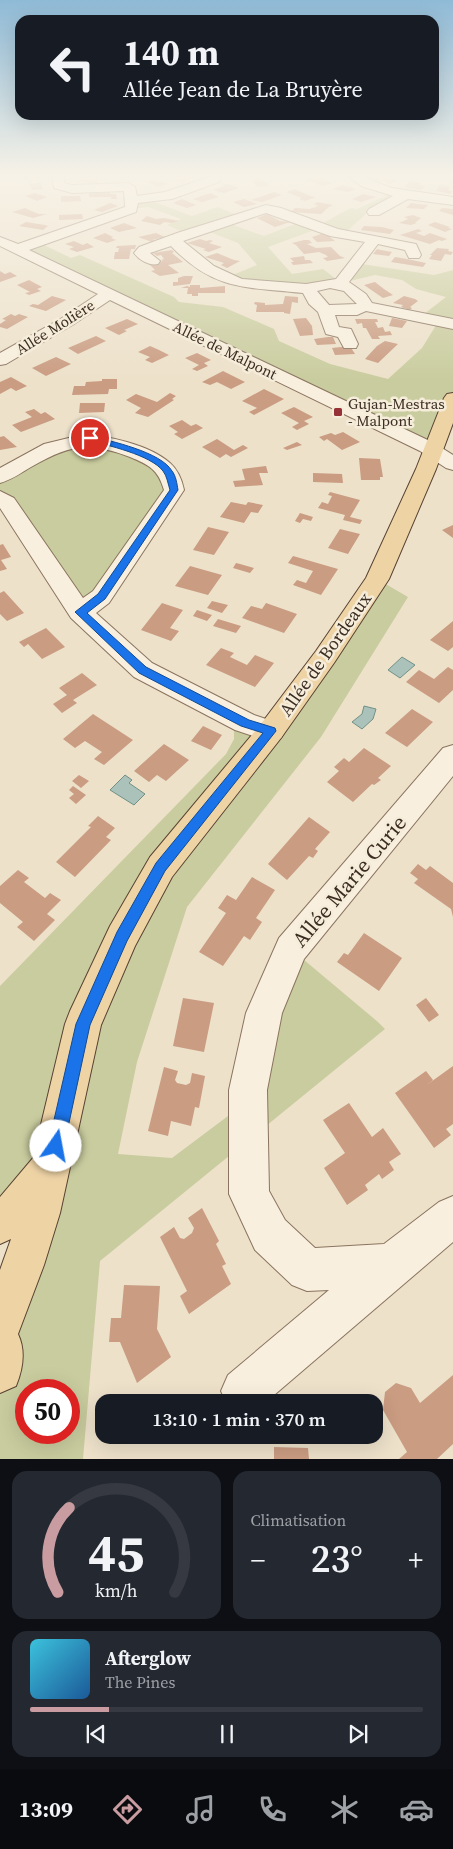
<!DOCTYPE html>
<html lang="fr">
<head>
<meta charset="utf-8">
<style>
	:root { --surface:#171b24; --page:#242831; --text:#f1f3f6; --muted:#9ea1a6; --line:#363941; --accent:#c89ca0 }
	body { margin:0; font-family:"Source Serif 4",serif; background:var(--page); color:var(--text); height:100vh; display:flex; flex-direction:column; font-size:19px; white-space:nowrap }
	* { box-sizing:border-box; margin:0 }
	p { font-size:16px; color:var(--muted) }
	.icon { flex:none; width:28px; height:28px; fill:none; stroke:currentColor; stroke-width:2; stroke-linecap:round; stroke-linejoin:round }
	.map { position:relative; height:1459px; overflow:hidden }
	.side { display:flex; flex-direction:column; gap:12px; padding:12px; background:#0d0f14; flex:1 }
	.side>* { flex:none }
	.guide { position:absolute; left:15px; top:15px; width:424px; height:105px; border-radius:15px; box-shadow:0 5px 20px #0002; background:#171b24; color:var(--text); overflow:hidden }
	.speed { position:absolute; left:15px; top:1379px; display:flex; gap:10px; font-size:25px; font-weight:700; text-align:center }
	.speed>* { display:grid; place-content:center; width:65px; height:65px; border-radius:50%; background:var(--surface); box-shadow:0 5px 20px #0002; line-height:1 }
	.speed .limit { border:8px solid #d22; background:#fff; color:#111 }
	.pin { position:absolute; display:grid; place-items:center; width:42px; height:42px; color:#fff; margin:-21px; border:2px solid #fff; border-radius:50%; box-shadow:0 1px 5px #0007 }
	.me { position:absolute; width:55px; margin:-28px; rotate:12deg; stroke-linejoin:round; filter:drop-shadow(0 0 4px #0008) }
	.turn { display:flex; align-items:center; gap:18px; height:105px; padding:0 25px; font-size:22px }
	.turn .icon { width:65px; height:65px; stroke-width:2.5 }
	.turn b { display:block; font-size:35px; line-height:42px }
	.big { font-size:38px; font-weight:600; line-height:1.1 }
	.side .widget { flex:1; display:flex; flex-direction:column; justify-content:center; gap:8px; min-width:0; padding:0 18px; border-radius:15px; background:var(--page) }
	.side .dial { align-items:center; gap:0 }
	.dial svg { height:130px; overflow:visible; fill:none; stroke:var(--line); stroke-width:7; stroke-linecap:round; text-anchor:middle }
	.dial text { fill:var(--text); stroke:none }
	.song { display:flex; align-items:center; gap:15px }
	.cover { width:60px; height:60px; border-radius:8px; background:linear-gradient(135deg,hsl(190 70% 55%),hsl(210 70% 35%)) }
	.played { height:5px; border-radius:2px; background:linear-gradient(90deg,var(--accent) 20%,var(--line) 20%) }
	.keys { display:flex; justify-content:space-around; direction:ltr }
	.heat { display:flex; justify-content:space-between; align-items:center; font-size:28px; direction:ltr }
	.side .tiles { flex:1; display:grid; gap:12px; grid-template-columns:1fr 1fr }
	.widget:last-child { grid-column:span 2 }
	.trip { position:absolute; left:95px; top:1394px; width:288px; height:50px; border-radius:15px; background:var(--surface); box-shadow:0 5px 20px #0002; font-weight:600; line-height:50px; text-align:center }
	.menu { display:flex; height:80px; justify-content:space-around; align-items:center; background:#090b0e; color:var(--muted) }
	.menu .icon { width:35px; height:35px }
	.menu .selected { color:var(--accent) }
	.menu b { font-size:22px; color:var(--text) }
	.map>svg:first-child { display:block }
	.green { fill:#c9cc9e; fill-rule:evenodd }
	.water { fill:#abc2ba; stroke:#719187 }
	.building { fill:#ca9c82 }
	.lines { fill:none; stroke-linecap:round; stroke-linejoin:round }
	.minor-casing { stroke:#8a745f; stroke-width:2 }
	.major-casing { stroke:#584233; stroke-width:2 }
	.minor { fill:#f8efde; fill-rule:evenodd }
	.major { fill:#eed3a5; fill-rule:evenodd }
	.route { fill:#1a73e8; stroke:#114b97 }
	.poi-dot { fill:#963137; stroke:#f5ecda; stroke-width:2 }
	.labels { text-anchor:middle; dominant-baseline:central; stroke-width:5; stroke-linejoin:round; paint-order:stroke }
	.far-street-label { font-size:15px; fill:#3b2d22; stroke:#f5ecda }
	.far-poi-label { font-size:15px; fill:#3b2d22; stroke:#f5ecda; text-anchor:start }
	.street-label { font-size:18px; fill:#3b2d22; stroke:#f5ecda }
	.near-street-label { font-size:21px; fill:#3b2d22; stroke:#f5ecda }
</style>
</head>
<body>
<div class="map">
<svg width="453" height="1459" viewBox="0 0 453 1459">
	<rect width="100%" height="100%" fill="#ede1ca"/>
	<!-- green -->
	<path class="green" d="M392,193L396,198L367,213L347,231L320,228L268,247L292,274L323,269L341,283L355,263L434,275L453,270V398L432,451L18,249L42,244L71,258L80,255L174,297L179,302L223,307L274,329L279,341L330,364L388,379L422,348L438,322L419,318L446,297L416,289L402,280L375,275L341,283L314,286L225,278L257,265L238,243L202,229L187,234L167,225L181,219L148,207L131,209L132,200L144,198L192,216L218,207L239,216L225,222L264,236L303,221L317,226C329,221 339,213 352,208L357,209Z
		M90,439L160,463L174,490L80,612L0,497V477Z
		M377,579L408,597L321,737L187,907L137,1062L118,1154L172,1158L248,1101L291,949L378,1022L385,1029L100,1261L83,1459H0V1325L40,1213L0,1223V986L226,754L234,739V730L245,723L271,731ZM26,1390H69V1432H26Z"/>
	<!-- water -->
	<path class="water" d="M402,657L415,665L400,678L388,670Z
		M364,706L376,709L373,719L362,729L352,722L362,714Z
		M125,775L132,780L129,783L145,794L134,805L110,790Z"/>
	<!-- building -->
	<path class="building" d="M20,177H42V179L20,180Z
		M83,177L90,179H99L98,183L80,182Z
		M184,177H197L182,182L174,180Z
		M317,177L325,179L322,180L332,183L323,186L307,180Z
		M383,177H390L388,178L397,181L389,184L381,180L373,179Z
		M261,179L269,186L258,187L251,180Z
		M155,180L168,184L159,187L146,182Z
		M410,181L422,183L420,185L425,186L421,190L404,187Z
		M40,183L43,189L32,190L29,184Z
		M228,184L239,188L224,193L213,190Z
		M343,185L356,189L348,192L332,189Z
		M439,185L450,187L448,190L453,191L450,194L436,191Z
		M295,189L310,196L316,197L305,201L299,199L302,198L286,192Z
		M110,192V194H116L117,199H111V197H89V193Z
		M274,192L282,195L262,202L251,200Z
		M35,193L47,197L37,201L25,196Z
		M210,193L219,197L202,202L193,199Z
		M363,194L372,196L376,197L361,202L352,199Z
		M61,196H80L81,201L61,202Z
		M182,199L196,205L187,208L173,203Z
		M244,199L257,204L244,207L233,202Z
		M317,202L333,205L329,207L321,214L291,212L295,208L309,209L316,207L318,205H314Z
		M110,203L118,206L102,212L94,210Z
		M411,203L418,204L428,205L424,209L406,208Z
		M25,208L39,214H47L33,218L12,212Z
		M442,208L453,209V215L439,211Z
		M82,214L83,219L59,220V215Z
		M267,214L280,221L290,222L275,227L257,218Z
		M413,215L421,218L415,223H417L411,225L399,223L408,219L404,217Z
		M147,216L156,219L164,218L179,221L172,223L164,222L160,225L141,221Z
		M26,222L45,225L48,226L43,230L19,226Z
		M435,222L450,227L448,228L452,229L445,232L428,225Z
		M124,223L137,228L119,232L110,228Z
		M364,226L382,227L394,230L390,234L361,230Z
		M418,229L422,231L416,233L424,236L430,233L447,239L442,241L439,240L430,244L400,235Z
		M105,233L113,237L111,238L116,240L107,243L93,238Z
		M156,233L165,237L152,240L155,241L152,242L138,237Z
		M321,234H326L335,241L317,242L312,237Z
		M200,239L206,241L210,240L213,241L209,243L222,247L209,252L203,250L206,249L187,243Z
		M304,240H309L312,243L307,244L316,248L331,247L340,256L345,258L327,261L323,258L328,257L326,255L319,252L304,254L296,245L292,243Z
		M74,241L83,245L87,243L94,247L77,252L69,249L74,247L65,244Z
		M136,245L135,249H131L129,259H114L115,252H118L119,248H116L117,246Z
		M437,248L449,249L448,251L453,252L451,255L445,254L441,261L429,259L432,255H430Z
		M377,249L381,250L392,252L389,256L373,254Z
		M172,250L174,252L172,253L183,262L168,265L179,273L160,276L151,271L155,270L149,264L163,261L161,260L164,259L161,255L157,256L153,253Z
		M217,253L234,260L240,261L227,268L221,265L224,263L205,257Z
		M304,256L305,260H310L313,263L293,265L291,262H294L290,258Z
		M395,257L407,259L426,263L423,267L391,262Z
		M0,271L5,274L10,272L17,276L0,282Z
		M184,276H193L190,284L173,286V282H178V278Z
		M29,280L42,287L37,289L41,291L29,295L25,293L30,292L17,285Z
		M375,282L384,289L393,295L383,298L364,285Z
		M190,285H200V288L225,286V293H198V296H192V294H187L188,288H181L187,286L190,287Z
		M52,296L66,300L46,311L29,306L33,304L38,305Z
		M285,296L298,297V303L292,302L290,314L284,313V312H256L257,305L254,304L255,302L265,303V305L283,304Z
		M404,296L415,299L418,301L410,307L412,308L410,310L401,307L403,305L393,303Z
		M11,314L15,316L19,314L28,317L7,329L0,327V324L6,320L2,319Z
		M306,318L312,326L313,335L300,336L293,319Z
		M392,318L407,321L402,328L389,326Z
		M127,319L138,324L124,330L127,331L119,335L105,328Z
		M355,319H377L378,322H375L378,328L383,327L385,332L390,331L392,335L378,336L380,339H372L366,328H363L362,323L357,324Z
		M96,336L106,341L78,354L68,348Z
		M328,337H333L336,344L317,345L314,339Z
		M385,341L398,344L378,363L365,359L377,346Z
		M150,346L159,350L169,355L152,363L145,360L150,357L138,352Z
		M350,346L355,354L335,355L332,348Z
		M197,353L211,360L204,363L208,366L197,371L192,369L199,365L185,358Z
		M56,357L71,364L46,376L32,368Z
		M223,371L245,382L231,389L217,382L210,385L202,382Z
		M11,377L27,386L16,391L11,388L0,394V382Z
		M102,379H117V389H109L108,394L72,395L74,386H85L86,382L102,381Z
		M264,389L284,399L254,415L249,412L257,408L242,401Z
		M170,393L176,396L172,399L174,400L148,417L135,413L141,408L126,400L136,394L157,402Z
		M80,403H105L104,412L79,413Z
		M294,407L313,417L304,421L309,424L297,430L292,427L299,423L281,413Z
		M34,409L41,414L45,412L55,419L21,432L12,425L32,417L25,412Z
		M182,420L191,426L196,424L203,428L182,439L174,434L178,432L169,426Z
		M343,432L360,442L342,450L327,439L324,441L319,437L331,433L335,435Z
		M4,436L5,437L17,447L0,450V437Z
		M217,439L234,450L243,445L248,448L231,457L226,454L220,458L202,447Z
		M297,442L302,445L287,450L283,448Z
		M359,458L380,459L383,477H380V480H361Z
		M266,466L268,473H259L263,485L235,487L233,481L245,480L242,469Z
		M313,473L342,474L343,483L313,482Z
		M330,492L360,500L350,517L362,520L360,524L343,520L345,515L318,508L322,502L328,504L332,496L328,495Z
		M231,502L246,505L248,502L263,505L258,513L251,512L244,523L220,517Z
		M300,513L313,517L311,521L303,519L300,523L295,521Z
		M453,525V538L442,530Z
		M208,527L229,532L214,555L193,550Z
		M340,529L360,534L348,554L328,548Z
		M3,544L11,557L1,560L7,569L0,571V545Z
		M293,556L338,569L321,595L293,585L297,580L306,583L313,571L288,563Z
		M236,563L240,564L254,568L250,573L233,568Z
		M190,566L222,575L208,595L175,586Z
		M4,591L24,613L7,621L0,614V593Z
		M212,601L228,605L222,613L207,608Z
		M162,603L183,610L170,628L179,631L171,641L141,630Z
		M266,603L297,614L284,633L242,618L251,606L262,609Z
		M197,610L212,615L207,621L193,616Z
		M218,619L241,626L236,633L213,626Z
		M453,621V647L448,651L430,640Z
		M46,628L65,647L42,659L28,644L24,647L19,642Z
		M221,648L234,653L230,657L247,665L255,655L274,663L255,687L206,665Z
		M448,667L453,670V690L439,703L406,682L419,670L434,679Z
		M82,673L97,685L73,700L77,703L62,713L53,704L67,695L59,688Z
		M412,709L433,722L407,747L385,733Z
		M93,714L133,740L104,765L94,759L102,752L85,741L75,748L63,739Z
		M203,726L222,735L211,750L191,741Z
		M164,744L189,760L166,781L157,775L149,782L134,771Z
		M364,748L391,766L378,778L381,780L374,785L372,784L353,802L327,782L339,771L334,767L344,758L349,762Z
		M79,775L89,781L81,788L72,781Z
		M73,786L86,795L76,804L69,798L74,794L69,790Z
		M98,816L115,828L106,837L111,840L75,877L56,862L91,827L88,826Z
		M309,817L330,832L315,849L318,851L313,858L309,856L287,880L268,864Z
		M418,864L426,870L430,866L453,883V917L451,909L414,883L418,879L410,873Z
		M18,870L29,878L24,882L45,898L50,893L61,900L47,914L55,920L34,941L17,927L23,922L0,903V886Z
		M252,877L275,890L256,918L262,922L250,940L244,936L223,966L199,952L226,913L218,908L227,895L236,900Z
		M364,933L402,958L379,991L337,962L344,953L348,955Z
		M183,998L214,1003L204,1052L173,1046Z
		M426,998L439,1015L429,1022L416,1005Z
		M453,1066V1124L446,1129L451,1135L434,1148L395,1093L426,1071L433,1080L428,1084Z
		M164,1067L178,1071L175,1080L177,1083L186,1085L190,1083L192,1073L205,1076L199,1108L195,1107L191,1126L171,1121L168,1136L148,1131Z
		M349,1103L372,1137L383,1128L401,1154L389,1162L394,1170L382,1179L379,1174L365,1185L368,1190L347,1205L324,1168L345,1153L323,1120Z
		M202,1208L219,1241L216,1244L226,1264L222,1266L231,1284L189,1314L180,1296L187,1291L160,1237L174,1227L180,1238L184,1239L192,1233L194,1228L188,1218Z
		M124,1285L160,1286L157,1329L171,1357L137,1383L120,1342H109L111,1318H121Z
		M453,1375V1444L437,1459H399L407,1452L383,1410L385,1392L396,1383L411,1388L420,1403Z
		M274,1447L308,1448L309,1459H274Z"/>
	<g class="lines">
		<defs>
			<path id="minor" d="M52,177H64V183L72,185L129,183L135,187L137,196L165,192L209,177H221L219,182L172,199L138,203L136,212L29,250L434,443L453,455V470L446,468L420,451L110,300L74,324L6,364L0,365V353L62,318L98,294L0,246V237L18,244L125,207L124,191L72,193L54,188Z
				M349,177H363L392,188L453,197V205L408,199L379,215H369L367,212L369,209L393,196L361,186Z
				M266,205L281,208L338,229L416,244L421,255L419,258H409L405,250L378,244L349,282L366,294L372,303L453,319V329L366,311L357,315H335L339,327L351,329L358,344L356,348H344L338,337L326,334L318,312L309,304L303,293C246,287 214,291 171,246L150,253L160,261L158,264C149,266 139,260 134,253L139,247L177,233ZM266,213L330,236L365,242L336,279L306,284L242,279L214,266L183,241ZM330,288L344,291L357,304L329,305L317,291Z
				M81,435C107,435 150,445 170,463C178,470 182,480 184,490L109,603L96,613L152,663L254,715L281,724L285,731L281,738L271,742L235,730L134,677L71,618L0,508V491L14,498L83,598L93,591L164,490C158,469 149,465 130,457C88,441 69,445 31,467C21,473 11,480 0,483V468L44,444Z
				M453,745V776L304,959L282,1013L267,1090L269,1191L285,1220L315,1248L384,1244L439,1202L453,1196V1242L266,1402H226L221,1391L228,1375L329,1290L307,1291L292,1285L255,1250L229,1194V1090L246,1013L279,938L443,748Z"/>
			<path id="major" d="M453,393V423L436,469L389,579L334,663L281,738L172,877L135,946L101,1025L60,1213L44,1265L18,1334C26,1351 23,1369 16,1386L0,1393V1270L11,1239L0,1244V1197L33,1158L65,1024L70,1011L110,926L150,857L261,724L316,651L366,578L416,469L444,398L447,394Z"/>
		</defs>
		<!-- minor casing -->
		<use href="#minor" class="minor-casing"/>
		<!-- major casing -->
		<use href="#major" class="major-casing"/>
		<!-- minor -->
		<use href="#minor" class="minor"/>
		<!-- major -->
		<use href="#major" class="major"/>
	</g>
	<!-- sky -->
	<linearGradient id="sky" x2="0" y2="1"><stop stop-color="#8fbad6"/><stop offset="0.46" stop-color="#f7f2e7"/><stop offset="1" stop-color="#f7f2e7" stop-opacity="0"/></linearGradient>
	<rect width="453" height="381" fill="url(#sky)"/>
	<!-- route -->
	<path class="route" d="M90,436C111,441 161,452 172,471C176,476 177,484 178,490L105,599L87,613L146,667L249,720L275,728L276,731L165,871L127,941L90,1025L64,1146L62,1152L56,1154L51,1152L48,1146L76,1024L117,932L156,863L263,733L241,726L139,673L75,612L98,594L170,490C168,484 167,476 163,471C151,455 107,445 87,440L86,438Z"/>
	<!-- markers -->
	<rect class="poi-dot" x="333" y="407" width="10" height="10" rx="2.5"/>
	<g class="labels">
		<!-- far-street labels -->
		<g class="far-street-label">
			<text transform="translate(55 327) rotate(-32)">Allée Molière</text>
			<text transform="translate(225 350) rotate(26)">Allée de Malpont</text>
		</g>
		<!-- far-poi labels -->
		<g class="far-poi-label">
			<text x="348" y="403">Gujan-Mestras<tspan x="348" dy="17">- Malpont</tspan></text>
		</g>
		<!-- street labels -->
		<g class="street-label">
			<text transform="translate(325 654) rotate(-55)">Allée de Bordeaux</text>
		</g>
		<!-- near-street labels -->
		<g class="near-street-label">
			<text transform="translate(349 881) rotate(-50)">Allée Marie Curie</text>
		</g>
	</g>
</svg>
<div class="speed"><div class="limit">50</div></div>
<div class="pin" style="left:90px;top:438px;background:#d93025"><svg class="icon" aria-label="arrive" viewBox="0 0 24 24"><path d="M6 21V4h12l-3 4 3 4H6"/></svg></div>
<svg class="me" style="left:56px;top:1146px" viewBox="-20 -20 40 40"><circle r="19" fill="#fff"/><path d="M0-13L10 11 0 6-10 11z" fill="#1a73e8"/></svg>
<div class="trip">13:10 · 1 min · 370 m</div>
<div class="guide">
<div class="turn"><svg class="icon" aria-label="left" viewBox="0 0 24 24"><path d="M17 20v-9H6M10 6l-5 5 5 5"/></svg><div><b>140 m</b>Allée Jean de La Bruyère</div></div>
</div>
</div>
<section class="side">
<div class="tiles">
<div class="widget dial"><svg viewBox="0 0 100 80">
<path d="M14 69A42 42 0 1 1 86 69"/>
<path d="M14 69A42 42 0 0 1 21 17" stroke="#c89ca0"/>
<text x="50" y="56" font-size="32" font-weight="700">45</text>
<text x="50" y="72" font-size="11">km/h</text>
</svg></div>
<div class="widget"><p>Climatisation</p>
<div class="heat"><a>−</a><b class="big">23°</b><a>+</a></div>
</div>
<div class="widget">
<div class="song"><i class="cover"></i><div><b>Afterglow</b><p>The Pines</p></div></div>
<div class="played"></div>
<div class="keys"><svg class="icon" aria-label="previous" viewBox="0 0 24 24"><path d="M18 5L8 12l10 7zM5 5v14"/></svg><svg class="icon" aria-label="pause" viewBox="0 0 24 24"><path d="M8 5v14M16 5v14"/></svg><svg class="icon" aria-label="next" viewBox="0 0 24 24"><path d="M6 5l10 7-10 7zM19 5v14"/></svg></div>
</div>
</div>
</section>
<nav class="menu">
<b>13:09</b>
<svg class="icon selected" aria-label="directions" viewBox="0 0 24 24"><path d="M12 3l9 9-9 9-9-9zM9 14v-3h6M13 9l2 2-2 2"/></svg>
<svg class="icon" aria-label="music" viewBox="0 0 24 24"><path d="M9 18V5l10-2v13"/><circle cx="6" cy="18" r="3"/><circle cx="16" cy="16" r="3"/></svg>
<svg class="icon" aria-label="phone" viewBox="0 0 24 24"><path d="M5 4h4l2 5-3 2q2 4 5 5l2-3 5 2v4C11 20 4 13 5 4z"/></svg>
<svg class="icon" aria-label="climate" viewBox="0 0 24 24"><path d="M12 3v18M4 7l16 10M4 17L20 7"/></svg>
<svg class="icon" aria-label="car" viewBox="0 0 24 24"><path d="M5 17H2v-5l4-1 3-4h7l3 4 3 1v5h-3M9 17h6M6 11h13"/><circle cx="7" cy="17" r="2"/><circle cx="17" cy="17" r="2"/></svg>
</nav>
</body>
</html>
